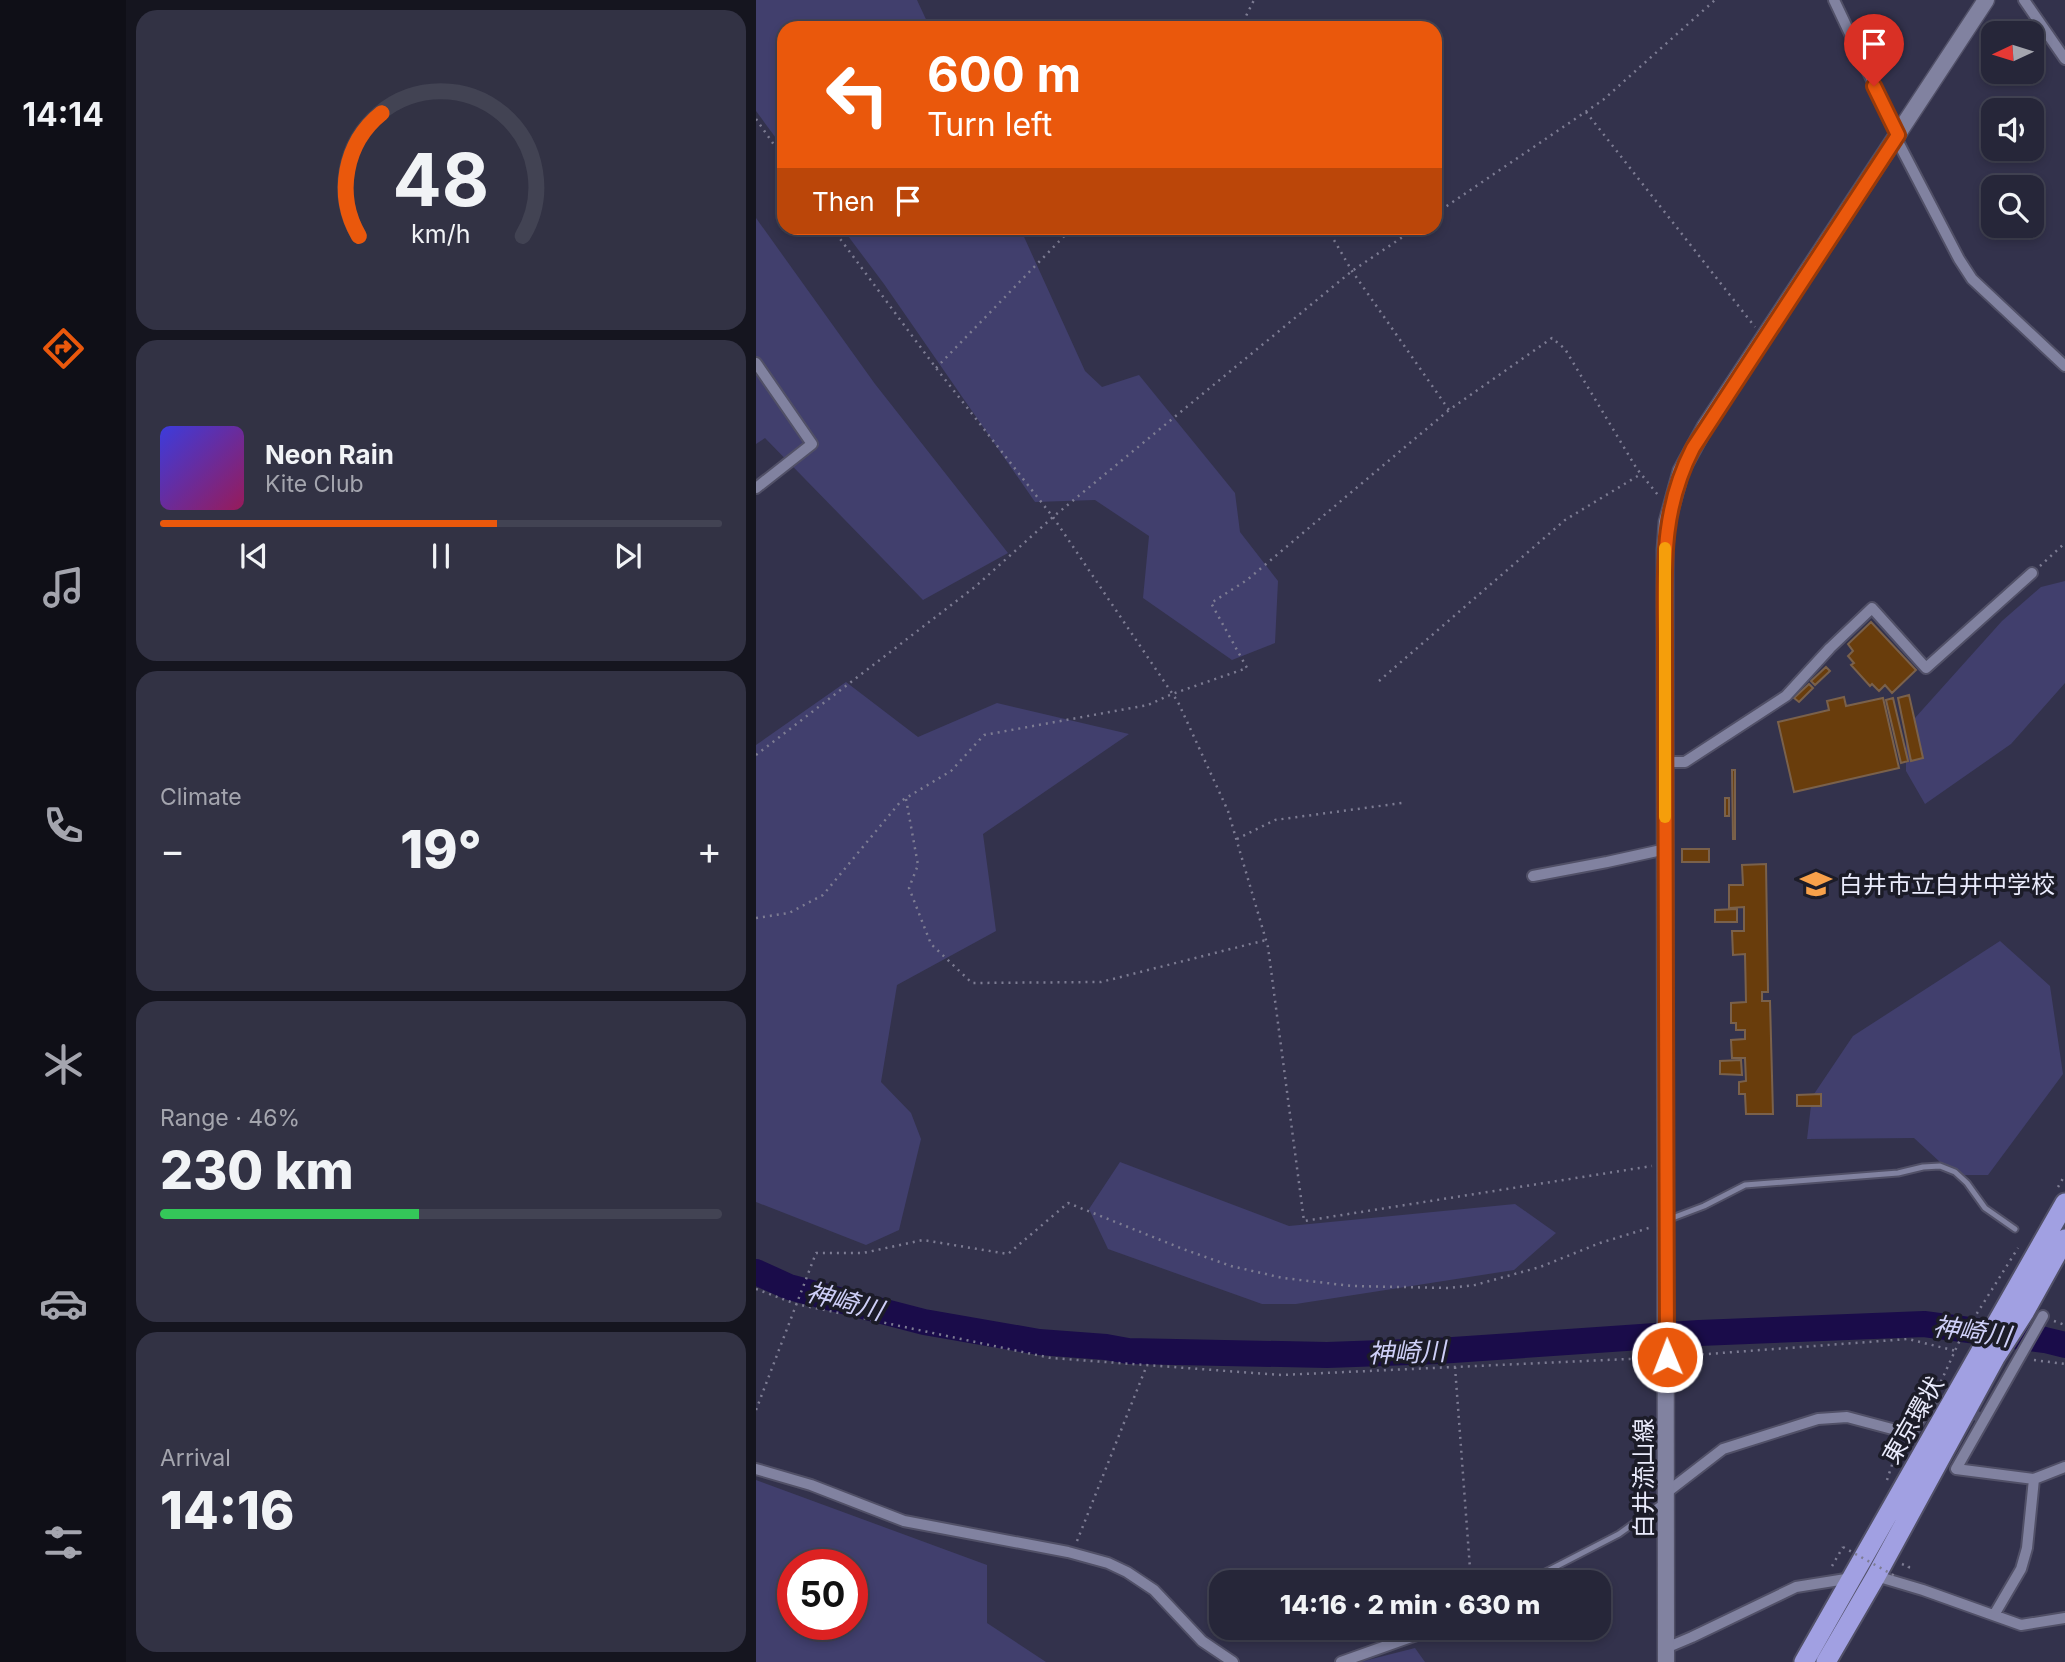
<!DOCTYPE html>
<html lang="en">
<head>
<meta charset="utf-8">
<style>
	:root { --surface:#262639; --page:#323244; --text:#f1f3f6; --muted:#a4a5ae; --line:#424353; --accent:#ea580c }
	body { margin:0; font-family:Inter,"Noto Sans JP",sans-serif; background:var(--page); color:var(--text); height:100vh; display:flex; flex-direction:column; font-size:26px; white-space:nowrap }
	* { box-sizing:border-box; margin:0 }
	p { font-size:23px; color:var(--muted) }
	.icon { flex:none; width:38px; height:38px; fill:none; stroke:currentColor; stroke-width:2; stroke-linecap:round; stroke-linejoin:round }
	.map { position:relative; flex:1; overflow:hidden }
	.panel { display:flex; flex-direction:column; gap:10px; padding:10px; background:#15151f; width:630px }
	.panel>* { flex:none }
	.hud { position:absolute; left:21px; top:21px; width:665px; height:214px; border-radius:21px; box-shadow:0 4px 10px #0003,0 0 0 2px var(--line); background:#ea580c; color:#fff; overflow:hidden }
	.needle { width:46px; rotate:266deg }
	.tools { position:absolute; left:1225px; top:21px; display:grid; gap:14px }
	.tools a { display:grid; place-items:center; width:63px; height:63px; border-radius:14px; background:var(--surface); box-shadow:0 4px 10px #0003,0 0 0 2px var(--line); font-size:35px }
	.speed { position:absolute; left:21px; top:1549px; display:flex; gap:14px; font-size:35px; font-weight:700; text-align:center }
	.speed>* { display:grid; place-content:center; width:91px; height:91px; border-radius:50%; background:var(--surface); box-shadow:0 4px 10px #0003,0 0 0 2px var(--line); line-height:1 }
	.speed .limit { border:10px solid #d22; background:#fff; color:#111 }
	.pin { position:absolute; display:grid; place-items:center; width:60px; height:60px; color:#fff; margin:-72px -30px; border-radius:50% 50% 50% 0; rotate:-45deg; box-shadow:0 0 7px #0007 }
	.pin .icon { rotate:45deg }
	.me { position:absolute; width:77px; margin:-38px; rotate:359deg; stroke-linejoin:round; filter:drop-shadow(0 0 5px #0008) }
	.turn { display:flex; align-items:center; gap:24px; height:147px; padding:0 35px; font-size:32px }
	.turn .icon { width:91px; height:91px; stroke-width:2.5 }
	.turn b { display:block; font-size:49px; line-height:60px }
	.then { display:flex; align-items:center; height:66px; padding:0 35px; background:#0003; gap:14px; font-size:26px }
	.big { font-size:52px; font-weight:800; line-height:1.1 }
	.panel .card { flex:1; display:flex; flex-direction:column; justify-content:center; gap:10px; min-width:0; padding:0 24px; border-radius:21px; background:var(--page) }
	.panel .dial { align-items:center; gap:0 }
	.dial svg { height:182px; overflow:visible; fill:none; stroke:var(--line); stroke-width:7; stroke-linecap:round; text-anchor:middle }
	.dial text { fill:var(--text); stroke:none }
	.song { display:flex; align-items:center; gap:21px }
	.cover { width:84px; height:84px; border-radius:10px; background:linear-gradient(135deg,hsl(240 70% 55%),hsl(330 70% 35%)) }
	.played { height:7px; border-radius:4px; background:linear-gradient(90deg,var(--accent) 60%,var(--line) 60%) }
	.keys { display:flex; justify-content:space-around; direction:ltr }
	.heat { display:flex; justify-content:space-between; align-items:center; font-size:38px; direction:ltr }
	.charge { height:10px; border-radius:5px; background:linear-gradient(90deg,#34c759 46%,var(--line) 0) }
	.trip { position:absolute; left:453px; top:1570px; width:402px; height:70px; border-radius:21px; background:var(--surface); box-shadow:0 4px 10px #0003,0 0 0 2px var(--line); font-weight:800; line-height:70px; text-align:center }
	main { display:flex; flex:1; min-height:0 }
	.menu { display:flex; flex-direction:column; width:126px; justify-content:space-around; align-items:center; background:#0f0f17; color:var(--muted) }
	.menu .icon { width:49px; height:49px }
	.menu .selected { color:var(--accent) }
	.menu b { font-size:32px; color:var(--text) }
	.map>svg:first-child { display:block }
	.green { fill:#413f6d; fill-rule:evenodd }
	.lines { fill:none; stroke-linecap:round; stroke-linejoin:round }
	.river { stroke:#1a0c4a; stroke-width:26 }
	.building { fill:#693d0c; stroke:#7a614b; stroke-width:2 }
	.minor-tunnel { stroke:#4e4e66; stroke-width:10; stroke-dasharray:10 5; stroke-linecap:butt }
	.service-casing { stroke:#515067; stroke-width:9 }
	.minor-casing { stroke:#515067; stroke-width:14 }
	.secondary-casing { stroke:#515067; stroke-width:19 }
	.trunk-casing { stroke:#515067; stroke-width:23 }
	.path { stroke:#7d7c93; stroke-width:2.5; stroke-dasharray:2 5; stroke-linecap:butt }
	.service { stroke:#8182a0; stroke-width:5 }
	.minor { stroke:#8182a0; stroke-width:10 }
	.secondary { stroke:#8182a0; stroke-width:16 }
	.trunk { stroke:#a1a0e2; stroke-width:19 }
	.path-bridge { stroke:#7d7c93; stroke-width:2.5; stroke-dasharray:2 5; stroke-linecap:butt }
	.route-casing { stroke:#983908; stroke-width:18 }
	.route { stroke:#ea580c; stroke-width:12 }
	.slow { stroke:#f59e0b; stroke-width:12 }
	.labels { text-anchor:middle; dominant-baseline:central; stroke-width:7; stroke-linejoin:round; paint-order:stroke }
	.poi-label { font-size:24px; fill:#eaebfc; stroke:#1c1c28; text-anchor:start }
	.street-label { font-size:24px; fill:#eaebfc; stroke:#1c1c28 }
	.water-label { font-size:26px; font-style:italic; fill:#cecff7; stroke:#1c1c28 }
</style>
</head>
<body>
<main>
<nav class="menu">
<b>14:14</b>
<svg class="icon selected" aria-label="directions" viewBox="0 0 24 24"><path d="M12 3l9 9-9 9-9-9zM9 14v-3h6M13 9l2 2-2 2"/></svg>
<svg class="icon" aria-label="music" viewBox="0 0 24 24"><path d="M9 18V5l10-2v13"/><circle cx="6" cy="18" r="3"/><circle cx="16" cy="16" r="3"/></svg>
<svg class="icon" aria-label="phone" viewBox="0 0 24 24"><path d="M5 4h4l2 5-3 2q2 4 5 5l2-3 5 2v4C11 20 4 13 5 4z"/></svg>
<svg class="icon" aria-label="climate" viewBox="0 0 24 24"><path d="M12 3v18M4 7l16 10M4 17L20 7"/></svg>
<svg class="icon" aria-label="car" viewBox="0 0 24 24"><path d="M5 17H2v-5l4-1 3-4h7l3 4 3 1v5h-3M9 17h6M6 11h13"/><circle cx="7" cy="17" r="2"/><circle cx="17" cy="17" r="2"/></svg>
<svg class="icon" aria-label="filters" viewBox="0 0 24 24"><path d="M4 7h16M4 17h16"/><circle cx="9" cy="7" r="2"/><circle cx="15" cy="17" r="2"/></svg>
</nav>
<section class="panel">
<div class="card dial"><svg viewBox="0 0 100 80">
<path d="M14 69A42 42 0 1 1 86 69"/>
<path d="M14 69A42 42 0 0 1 24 15" stroke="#ea580c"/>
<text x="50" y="56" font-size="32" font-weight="700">48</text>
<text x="50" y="72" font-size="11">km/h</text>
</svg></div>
<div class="card">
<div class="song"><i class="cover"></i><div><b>Neon Rain</b><p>Kite Club</p></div></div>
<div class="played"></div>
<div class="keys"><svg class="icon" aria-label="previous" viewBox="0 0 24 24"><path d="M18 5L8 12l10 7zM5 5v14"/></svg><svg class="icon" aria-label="pause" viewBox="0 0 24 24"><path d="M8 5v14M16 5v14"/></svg><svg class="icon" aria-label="next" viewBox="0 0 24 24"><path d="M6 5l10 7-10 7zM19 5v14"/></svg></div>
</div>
<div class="card"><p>Climate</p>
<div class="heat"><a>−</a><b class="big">19°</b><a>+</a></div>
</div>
<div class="card"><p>Range · 46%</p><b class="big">230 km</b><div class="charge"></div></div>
<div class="card"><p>Arrival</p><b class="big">14:16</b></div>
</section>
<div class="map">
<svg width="1309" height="1662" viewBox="0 0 1309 1662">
	<rect width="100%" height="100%" fill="#33324c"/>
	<!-- green -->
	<path class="green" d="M0,0H161L174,28H28V149L0,111Z
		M0,218L119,384L252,553L167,600L9,438L0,444Z
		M86,228H264L329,371L346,387L383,375L479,493L484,532L522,581L519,643L476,660L387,598L393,536L339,500L279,502L128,284Z
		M1309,581V683L1255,744L1169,804L1150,771V728L1246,621L1285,587Z
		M90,682L162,737L241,703L373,734L227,834L240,931L141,985L125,1082L155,1113L165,1139L143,1230L110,1245L0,1202V745Z
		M1244,941L1294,986L1307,1074L1232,1175H1198L1158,1138L1051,1139L1056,1097L1097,1036Z
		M364,1162L533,1226L759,1204L800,1233L758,1270L540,1304H506L352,1249L333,1209Z
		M0,1480L231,1565V1623L290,1662H0ZM37,1564H96V1624H37Z
		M659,1648L669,1662H604Z"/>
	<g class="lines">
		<!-- river -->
		<path class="river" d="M0,1272L33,1287L168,1322L283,1342L350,1347L372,1351L571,1355L682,1351L943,1333L1168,1324L1289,1340L1309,1345"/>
	</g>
	<!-- building -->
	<path class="building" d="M1115,622L1160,670L1136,693L1129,685L1123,691L1116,684L1114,686L1095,665L1098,663L1092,656L1097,651L1092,644Z
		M1070,667L1074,671L1059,685L1055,681Z
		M1053,684L1057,688L1043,702L1038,698Z
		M1153,695L1167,758L1155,761L1142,698Z
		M1088,697L1090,706L1127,698L1143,768L1038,792L1022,722L1073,710L1071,701Z
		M1137,698L1152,761L1145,763L1130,700Z
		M976,770H979V839H977Z
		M969,798H973V816H969Z
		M926,849H953V862H926Z
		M1010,864L1012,992H1006V1001H1014L1017,1114H990L989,1094H983V1082L990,1081L989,1058H976L975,1040L989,1039V1030H980V1023H975V1003L990,1002L989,954L977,955L976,931H988V907L973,908V885H987L986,865Z
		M981,909V922H959V910Z
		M985,1060L986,1075L964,1074V1061Z
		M1065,1094V1106H1041V1095Z"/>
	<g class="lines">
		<!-- minor-tunnel -->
		<path class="minor-tunnel" d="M1177,1397L1228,1419"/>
		<defs>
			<path id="service" d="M911,1220L948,1206L989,1185L1142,1173L1167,1167L1184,1166L1199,1172L1211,1183L1229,1208L1259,1229
				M770,1582L863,1534L907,1502"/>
			<path id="minor" d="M1078,0L1142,135
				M1268,0L1309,59
				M1140,138L1203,259L1216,279L1309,366
				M0,363L56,444L0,488
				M909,762H929L1030,696L1074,648L1116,608L1170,668L1276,573
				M777,876L851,862L910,849
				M1287,1316L1200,1469L1278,1479L1309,1467
				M0,1469L55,1485L148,1521L312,1552L352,1563L371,1572L398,1590L446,1641L477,1662
				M910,1493L967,1449L1062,1419L1091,1417L1155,1434L1177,1397
				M1116,1576H1120L1167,1590L1265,1625L1309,1618
				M1238,1615L1265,1569L1271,1548L1278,1479
				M910,1648L936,1637L1040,1587L1096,1578
				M585,1662L658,1636L677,1628"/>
			<path id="secondary" d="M910,1662L909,692V550L911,522L925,471L949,427L1230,0"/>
			<path id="trunk" d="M1048,1662L1309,1203
				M1070,1662L1120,1576L1240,1356L1269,1311L1309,1239"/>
		</defs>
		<!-- service casing -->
		<use href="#service" class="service-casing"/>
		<!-- minor casing -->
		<use href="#minor" class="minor-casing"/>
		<!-- secondary casing -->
		<use href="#secondary" class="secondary-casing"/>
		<!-- trunk casing -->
		<use href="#trunk" class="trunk-casing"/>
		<!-- path -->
		<path class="path" d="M484,28L498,0
			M830,112L999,327
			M0,119L28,159
			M679,214L847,100L959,0
			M76,228L180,368L297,517L422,702L472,811L512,947L548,1221L896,1166
			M571,228L596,271L693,410L796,338L809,349L881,469L902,495
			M180,368L316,228
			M1284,566L1309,543
			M623,681L809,520L885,474
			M0,755L220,586L297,517L596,271L660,228
			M150,799L162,865L153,888L175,944L216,983L345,982L510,940
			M481,839L519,820L646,803
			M0,918L33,913L67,895L145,801L195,771L228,735L392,705L416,694L491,668L455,603L491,580L693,410
			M1302,1187L1309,1175
			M0,1289L40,1304L295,1358L525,1375L894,1358
			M1298,1321L1309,1325
			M925,1356L1152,1339L1200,1351
			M1278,1360L1309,1364
			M699,1367L715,1582
			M1182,1388L1203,1342L1262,1248
			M0,1410L60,1253H107L167,1240L252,1254L312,1203L427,1249L475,1266L527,1278L596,1286L693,1288L719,1285L784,1267L844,1243L896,1227
			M1131,1480L1136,1465L1148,1445
			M321,1541L391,1365
			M1146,1564L1153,1567L1151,1572
			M1076,1566L1087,1547"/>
		<!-- service -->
		<use href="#service" class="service"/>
		<!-- minor -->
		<use href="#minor" class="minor"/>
		<!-- secondary -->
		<use href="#secondary" class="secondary"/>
		<!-- trunk -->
		<use href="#trunk" class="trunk"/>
		<!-- path-bridge -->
		<path class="path-bridge" d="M1087,1547L1139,1576"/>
	</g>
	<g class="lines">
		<defs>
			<path id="route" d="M911,1357L909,645C909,573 903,514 937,448L1142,135L1118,86"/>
		</defs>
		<!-- route casing -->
		<use href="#route" class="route-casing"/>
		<!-- route -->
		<use href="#route" class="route"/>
		<!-- slow -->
		<path class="slow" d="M909,817V548"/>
	</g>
	<!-- icons -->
	<defs>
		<symbol id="school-bare" viewBox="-9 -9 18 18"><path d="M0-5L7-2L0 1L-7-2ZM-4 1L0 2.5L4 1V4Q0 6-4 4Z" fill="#f8a14a" stroke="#1c1c28" stroke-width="2.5" paint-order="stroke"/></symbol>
	</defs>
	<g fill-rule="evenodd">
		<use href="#school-bare" x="1038" y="862" width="44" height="44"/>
	</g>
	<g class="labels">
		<!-- poi labels -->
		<g class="poi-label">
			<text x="1083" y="884">白井市立白井中学校</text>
		</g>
		<!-- street labels -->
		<g class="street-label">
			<text transform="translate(1157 1420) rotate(-60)">東京環状</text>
			<text transform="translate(887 1478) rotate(-90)">白井流山線</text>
		</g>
		<!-- water labels -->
		<g class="water-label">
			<text transform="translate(89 1301) rotate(15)">神崎川</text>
			<text transform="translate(1216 1331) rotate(8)">神崎川</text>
			<text transform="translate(651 1352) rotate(-2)">神崎川</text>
		</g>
	</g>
</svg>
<div class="tools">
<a><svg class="needle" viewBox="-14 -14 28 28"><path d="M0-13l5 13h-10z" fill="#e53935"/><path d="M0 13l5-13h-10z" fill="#a4a5ae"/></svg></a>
<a><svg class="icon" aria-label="sound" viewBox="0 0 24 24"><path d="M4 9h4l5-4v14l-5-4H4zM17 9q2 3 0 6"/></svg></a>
<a><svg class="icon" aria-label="search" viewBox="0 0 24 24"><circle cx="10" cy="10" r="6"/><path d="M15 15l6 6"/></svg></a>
</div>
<div class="speed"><div class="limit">50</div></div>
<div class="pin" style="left:1118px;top:86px;background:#d93025"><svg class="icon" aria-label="arrive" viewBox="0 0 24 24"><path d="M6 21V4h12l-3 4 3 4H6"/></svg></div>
<svg class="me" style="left:911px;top:1357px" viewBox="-20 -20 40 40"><circle r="17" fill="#ea580c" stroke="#fff" stroke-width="3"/><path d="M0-11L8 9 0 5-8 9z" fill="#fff"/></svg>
<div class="trip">14:16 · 2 min · 630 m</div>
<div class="hud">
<div class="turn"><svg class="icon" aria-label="left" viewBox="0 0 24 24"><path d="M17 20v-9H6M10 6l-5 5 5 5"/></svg><div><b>600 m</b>Turn left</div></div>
<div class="then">Then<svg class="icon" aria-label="arrive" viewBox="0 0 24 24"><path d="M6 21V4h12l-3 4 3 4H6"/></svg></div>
</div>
</div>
</main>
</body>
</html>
